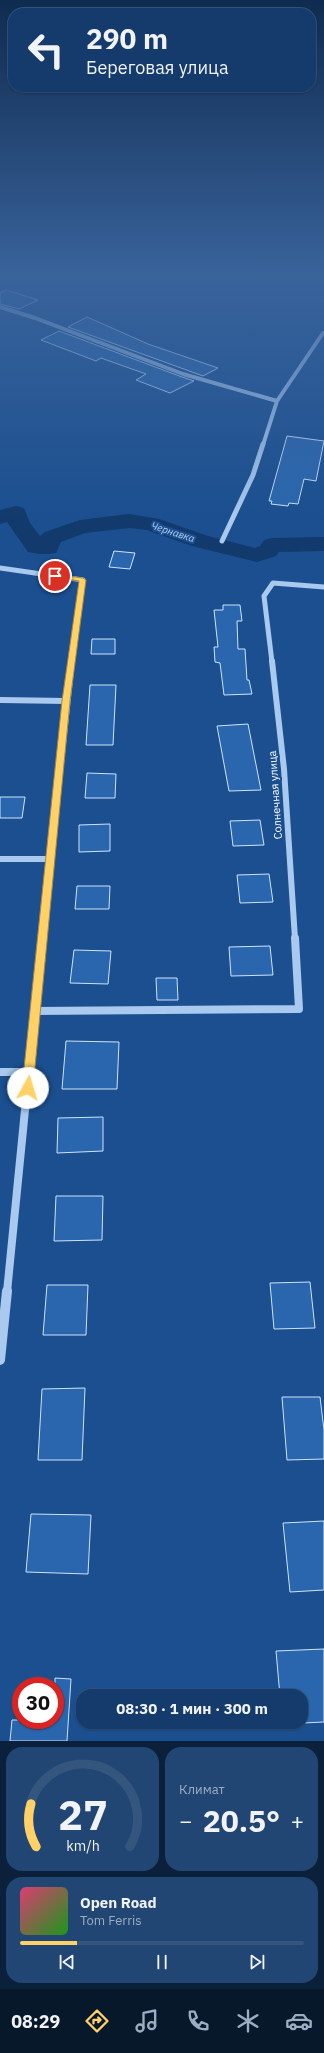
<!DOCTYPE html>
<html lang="ru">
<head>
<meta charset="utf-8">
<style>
	:root { --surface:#143b6b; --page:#214673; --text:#f1f3f6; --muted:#9dadc1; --line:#33557e; --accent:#ffd166 }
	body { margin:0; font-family:"IBM Plex Sans",sans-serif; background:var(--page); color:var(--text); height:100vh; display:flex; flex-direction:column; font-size:15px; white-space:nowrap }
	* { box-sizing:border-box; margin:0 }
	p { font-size:13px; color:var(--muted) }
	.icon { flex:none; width:22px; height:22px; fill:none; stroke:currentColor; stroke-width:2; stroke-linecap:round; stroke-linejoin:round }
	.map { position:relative; height:1741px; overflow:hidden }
	.details { display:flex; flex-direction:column; gap:6px; padding:6px; background:#0b203b; flex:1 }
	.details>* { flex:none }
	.guide { position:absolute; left:8px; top:8px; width:308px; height:84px; border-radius:16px; box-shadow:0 1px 3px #0004,0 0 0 1px var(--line); background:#143b6b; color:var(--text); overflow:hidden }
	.speed { position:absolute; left:12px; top:1677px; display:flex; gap:8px; font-size:20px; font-weight:700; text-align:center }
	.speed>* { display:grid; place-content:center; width:52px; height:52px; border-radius:50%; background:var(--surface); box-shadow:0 1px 3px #0004,0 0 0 1px var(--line); line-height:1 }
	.speed .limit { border:6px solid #d22; background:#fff; color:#111 }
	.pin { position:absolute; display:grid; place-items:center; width:34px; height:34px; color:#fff; margin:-17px; border:2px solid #fff; border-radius:50%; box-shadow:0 1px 4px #0007 }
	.me { position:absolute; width:44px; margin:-22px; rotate:6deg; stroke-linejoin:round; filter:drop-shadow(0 0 3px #0008) }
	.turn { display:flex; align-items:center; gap:14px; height:84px; padding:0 12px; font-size:18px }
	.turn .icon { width:52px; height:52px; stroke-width:2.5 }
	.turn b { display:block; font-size:28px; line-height:34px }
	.big { font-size:30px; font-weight:700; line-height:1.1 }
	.details .card { flex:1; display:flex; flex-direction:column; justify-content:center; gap:6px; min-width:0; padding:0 14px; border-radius:16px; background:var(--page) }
	.details .dial { align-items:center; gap:0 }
	.dial svg { height:104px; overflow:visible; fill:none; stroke:var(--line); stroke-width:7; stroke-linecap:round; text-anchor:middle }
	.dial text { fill:var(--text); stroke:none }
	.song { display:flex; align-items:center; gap:12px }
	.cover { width:48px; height:48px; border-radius:6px; background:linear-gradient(135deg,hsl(340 70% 55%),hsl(120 70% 35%)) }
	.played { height:4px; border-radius:2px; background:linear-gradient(90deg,var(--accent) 20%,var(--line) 20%) }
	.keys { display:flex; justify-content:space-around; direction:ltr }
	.heat { display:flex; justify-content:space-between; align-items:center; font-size:22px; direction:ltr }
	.details .tiles { flex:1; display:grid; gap:6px; grid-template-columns:1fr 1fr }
	.card:last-child { grid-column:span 2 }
	.trip { position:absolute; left:76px; top:1689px; width:232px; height:40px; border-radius:16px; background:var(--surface); box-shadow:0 1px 3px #0004,0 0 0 1px var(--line); font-weight:700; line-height:40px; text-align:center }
	.tabs { display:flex; height:64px; justify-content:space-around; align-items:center; background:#08182b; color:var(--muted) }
	.tabs .icon { width:28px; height:28px }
	.tabs .active { color:var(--accent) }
	.tabs b { font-size:18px; color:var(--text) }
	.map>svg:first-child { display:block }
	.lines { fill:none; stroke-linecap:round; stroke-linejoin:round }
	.river { fill:#123a6d; fill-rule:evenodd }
	.building { fill:#2a66ad; stroke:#cfe3fa }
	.minor-far4 { stroke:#a9c9ee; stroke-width:4 }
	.minor-far3 { stroke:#a9c9ee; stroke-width:5 }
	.minor-far2 { stroke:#a9c9ee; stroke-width:6 }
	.minor-far1 { stroke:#a9c9ee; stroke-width:8 }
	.minor { stroke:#a9c9ee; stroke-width:10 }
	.route { fill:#ffd166; stroke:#a68842 }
	.labels { text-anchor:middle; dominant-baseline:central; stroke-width:4; stroke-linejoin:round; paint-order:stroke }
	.far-water-label { font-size:10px; font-style:italic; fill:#b5d3f5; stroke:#1b4f8f }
	.street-label { font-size:11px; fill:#fff; stroke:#1b4f8f }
</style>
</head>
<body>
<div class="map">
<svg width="324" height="1741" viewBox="0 0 324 1741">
	<rect width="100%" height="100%" fill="#1b4f8f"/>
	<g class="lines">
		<!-- river -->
		<path class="river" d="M16,506L24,508L30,523L40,536L45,532L80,520L129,514L159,519L208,536L255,548L260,546L264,540L272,538L324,537V551L279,552L276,556L257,562L192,546L147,530L129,528L85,533L61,542L56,553C46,555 38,554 28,552L7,522L0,524V510Z"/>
	</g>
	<!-- building -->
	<path class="building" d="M6,290L38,300L19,309L0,304V293Z
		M87,317L148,344L218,368L203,376L68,327Z
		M59,331L182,377L194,381L170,393L136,380L146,374L101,358L96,361L41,340Z
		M287,436L324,441L316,481L304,479L298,504L289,503L288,506L271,504L272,501H269Z
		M114,551L135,553L130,569L109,567Z
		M223,605H240L242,621H237L238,649H245L247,680H249L252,694L224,695L220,663L215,662L214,647H218L214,610H223Z
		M92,639H115V654H91Z
		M90,685H116L113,745H86Z
		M248,724L261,790L229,791L217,726Z
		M87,773L116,774L115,798H85Z
		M0,797H25L22,818H0Z
		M260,820L264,845L233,846L230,821Z
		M110,824V851L79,852V825Z
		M269,874L273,902L240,903L237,875Z
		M77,886H110L109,909H75Z
		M270,946L273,975L231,976L229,947Z
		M74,950L111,951L108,984L70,983Z
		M156,978H177L178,1000H157Z
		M66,1041L119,1042L117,1089H62Z
		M103,1117V1151L57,1153L58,1118Z
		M56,1196H103L102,1240L54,1241Z
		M310,1282L315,1328L274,1329L270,1283Z
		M47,1285H88L86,1335H43Z
		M85,1388L82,1460H38L42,1389Z
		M282,1397H320L324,1430V1459L287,1460Z
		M31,1514L91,1515L88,1574L26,1572Z
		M324,1521V1590L290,1592L283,1523Z
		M324,1649V1722L282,1724V1722H301V1696H280L276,1651Z
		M55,1678L71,1679L67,1741H10L12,1720H55Z"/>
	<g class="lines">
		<!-- minor-far4 -->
		<path class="minor-far4" d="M0,307L35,318L183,374L277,401
			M263,445L277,401L323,333"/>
		<!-- minor-far3 -->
		<path class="minor-far3" d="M222,541L253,475L263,444
			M0,568L83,580L71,662
			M272,662L264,596L273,583L324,587"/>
		<!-- minor-far2 -->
		<path class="minor-far2" d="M272,661L284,769L295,939
			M0,700L66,701
			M0,859H50
			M42,939L72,661"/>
		<!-- minor-far1 -->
		<path class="minor-far1" d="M35,1011L299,1009L295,938
			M0,1072H29
			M7,1292L42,938"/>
		<!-- minor -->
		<path class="minor" d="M0,1360L7,1291"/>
	</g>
	<!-- sky -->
	<linearGradient id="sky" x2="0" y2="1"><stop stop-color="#0f2b4f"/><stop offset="0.53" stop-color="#39639b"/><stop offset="1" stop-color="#39639b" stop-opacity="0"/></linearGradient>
	<rect width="324" height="517" fill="url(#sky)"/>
	<!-- route -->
	<path class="route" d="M53,574L83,578L86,580L70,701L33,1088L31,1091H24L22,1088L62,701L79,581L53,577Z"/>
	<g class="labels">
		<!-- far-water labels -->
		<g class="far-water-label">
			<text transform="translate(173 532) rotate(18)">Чернавка</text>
		</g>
		<!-- street labels -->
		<g class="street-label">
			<text transform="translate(275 795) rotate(-94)">Солнечная улица</text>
		</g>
	</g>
</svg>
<div class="speed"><div class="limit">30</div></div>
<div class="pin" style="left:55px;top:576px;background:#d93025"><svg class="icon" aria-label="arrive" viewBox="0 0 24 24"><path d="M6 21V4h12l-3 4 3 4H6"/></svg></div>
<svg class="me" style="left:28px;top:1088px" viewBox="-20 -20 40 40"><circle r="19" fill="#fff"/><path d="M0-13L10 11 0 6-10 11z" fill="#ffd166"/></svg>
<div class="trip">08:30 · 1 мин · 300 m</div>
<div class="guide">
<div class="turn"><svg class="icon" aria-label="left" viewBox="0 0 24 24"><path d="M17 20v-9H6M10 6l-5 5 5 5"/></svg><div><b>290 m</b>Береговая улица</div></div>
</div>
</div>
<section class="details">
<div class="tiles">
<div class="card dial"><svg viewBox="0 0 100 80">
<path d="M14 69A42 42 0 1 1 86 69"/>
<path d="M14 69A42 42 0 0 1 10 36" stroke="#ffd166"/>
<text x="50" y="56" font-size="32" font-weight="700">27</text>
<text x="50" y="72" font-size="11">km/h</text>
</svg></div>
<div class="card"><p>Климат</p>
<div class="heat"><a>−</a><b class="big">20.5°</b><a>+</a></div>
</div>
<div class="card">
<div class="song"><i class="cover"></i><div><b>Open Road</b><p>Tom Ferris</p></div></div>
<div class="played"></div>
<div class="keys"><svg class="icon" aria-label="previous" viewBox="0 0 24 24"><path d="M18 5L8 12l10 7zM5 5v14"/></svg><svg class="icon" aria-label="pause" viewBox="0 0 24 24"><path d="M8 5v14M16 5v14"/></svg><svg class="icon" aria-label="next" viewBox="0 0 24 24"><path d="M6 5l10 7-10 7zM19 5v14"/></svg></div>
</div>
</div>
</section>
<nav class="tabs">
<b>08:29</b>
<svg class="icon active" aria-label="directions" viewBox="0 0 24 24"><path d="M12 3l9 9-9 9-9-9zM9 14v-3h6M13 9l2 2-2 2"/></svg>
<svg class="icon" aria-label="music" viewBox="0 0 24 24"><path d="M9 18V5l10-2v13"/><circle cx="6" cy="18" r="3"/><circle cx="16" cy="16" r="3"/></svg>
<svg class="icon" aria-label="phone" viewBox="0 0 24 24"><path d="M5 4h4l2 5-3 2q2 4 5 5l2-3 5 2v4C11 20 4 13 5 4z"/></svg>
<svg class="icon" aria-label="climate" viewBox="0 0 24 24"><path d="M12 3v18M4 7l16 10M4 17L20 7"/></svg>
<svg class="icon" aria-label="car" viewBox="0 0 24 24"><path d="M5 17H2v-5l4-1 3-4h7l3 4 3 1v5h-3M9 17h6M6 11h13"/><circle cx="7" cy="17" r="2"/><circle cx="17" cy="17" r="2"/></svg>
</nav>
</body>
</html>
